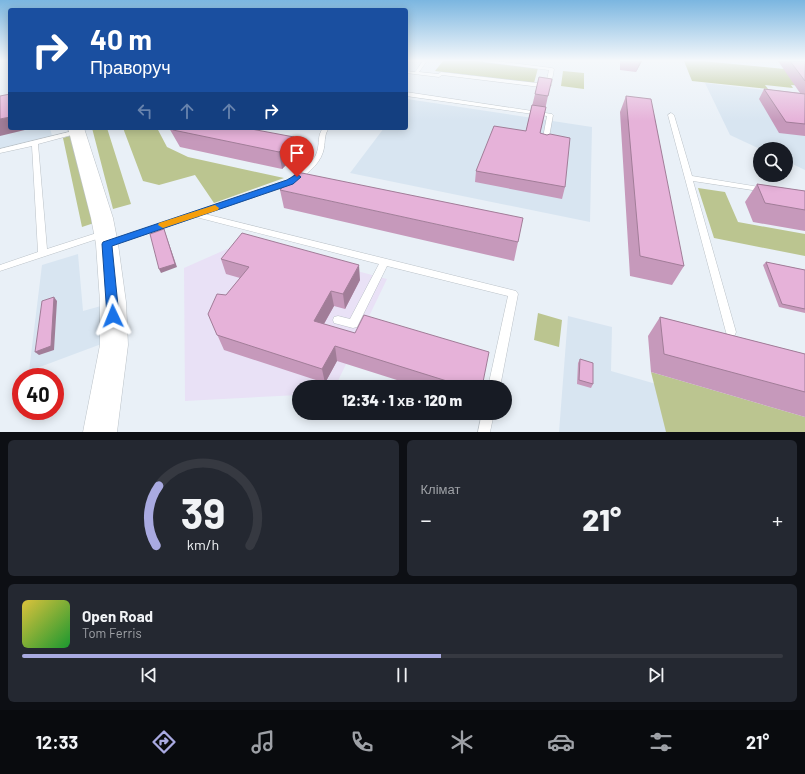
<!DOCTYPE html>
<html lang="uk">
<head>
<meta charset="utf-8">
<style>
	:root { --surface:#171b24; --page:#242831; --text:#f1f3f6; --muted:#9ea1a6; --line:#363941; --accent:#a9aae1 }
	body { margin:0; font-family:Barlow,sans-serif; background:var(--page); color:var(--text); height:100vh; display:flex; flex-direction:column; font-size:15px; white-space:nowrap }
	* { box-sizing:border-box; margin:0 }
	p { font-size:13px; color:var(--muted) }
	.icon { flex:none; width:22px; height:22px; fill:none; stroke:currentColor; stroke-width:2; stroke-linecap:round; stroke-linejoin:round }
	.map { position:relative; height:432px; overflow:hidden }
	.panel { display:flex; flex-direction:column; gap:8px; padding:8px; background:#0d0f14; flex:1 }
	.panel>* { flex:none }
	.top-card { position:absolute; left:8px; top:8px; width:400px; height:122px; border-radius:4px; box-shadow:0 2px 10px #0003; background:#1a4fa0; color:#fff; overflow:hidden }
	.fabs { position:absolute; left:753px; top:142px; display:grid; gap:8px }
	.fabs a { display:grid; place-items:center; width:40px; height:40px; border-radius:50%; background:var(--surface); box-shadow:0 2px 10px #0003; font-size:20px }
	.speed { position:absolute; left:12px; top:368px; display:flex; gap:8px; font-size:20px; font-weight:700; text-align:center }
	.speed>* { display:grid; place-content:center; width:52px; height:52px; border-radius:50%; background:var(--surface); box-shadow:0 2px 10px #0003; line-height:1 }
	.speed .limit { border:6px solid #d22; background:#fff; color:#111 }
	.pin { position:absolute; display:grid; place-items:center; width:34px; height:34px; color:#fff; margin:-41px -17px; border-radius:50% 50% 50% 0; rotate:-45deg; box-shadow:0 0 4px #0007 }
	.pin .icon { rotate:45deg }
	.me { position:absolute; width:44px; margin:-22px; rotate:358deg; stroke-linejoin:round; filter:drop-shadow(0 0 3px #0008) }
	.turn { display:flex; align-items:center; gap:14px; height:84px; padding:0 16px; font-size:18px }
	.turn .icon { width:52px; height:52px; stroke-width:2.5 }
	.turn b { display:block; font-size:28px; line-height:34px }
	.lanes { display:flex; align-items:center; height:38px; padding:0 16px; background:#0003; justify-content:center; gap:20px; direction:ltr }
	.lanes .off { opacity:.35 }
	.big { font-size:30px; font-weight:800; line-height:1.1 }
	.panel .card { flex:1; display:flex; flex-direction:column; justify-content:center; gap:6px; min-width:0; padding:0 14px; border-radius:6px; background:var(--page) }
	.panel .dial { align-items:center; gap:0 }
	.dial svg { height:104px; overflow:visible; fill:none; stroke:var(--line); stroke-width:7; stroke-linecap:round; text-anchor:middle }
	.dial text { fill:var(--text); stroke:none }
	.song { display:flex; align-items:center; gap:12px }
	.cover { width:48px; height:48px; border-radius:6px; background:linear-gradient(135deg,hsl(50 70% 55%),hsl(130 70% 35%)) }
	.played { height:4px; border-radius:2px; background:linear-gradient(90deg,var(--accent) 55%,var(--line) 55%) }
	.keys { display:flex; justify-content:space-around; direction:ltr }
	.heat { display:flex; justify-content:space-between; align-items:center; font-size:22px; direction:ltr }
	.panel .tiles { flex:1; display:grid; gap:8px; grid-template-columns:1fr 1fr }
	.card:last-child { grid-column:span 2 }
	.trip { position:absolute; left:292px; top:380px; width:220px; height:40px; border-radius:20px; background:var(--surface); box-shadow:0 2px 10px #0003; font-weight:800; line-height:40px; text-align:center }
	.tabs { display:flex; height:64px; justify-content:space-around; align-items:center; background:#090b0e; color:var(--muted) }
	.tabs .icon { width:28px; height:28px }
	.tabs .selected { color:var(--accent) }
	.tabs b { font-size:18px; color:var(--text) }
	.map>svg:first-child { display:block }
	.built { fill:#d8e5f1 }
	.medical { fill:#e9e1f6 }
	.green { fill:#bbc590 }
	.forest { fill:#b2bd83 }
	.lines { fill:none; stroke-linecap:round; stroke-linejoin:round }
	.service-casing { stroke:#bbc2c8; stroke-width:1 }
	.tertiary-casing { stroke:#bbc2c8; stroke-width:1 }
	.service { fill:#fff; fill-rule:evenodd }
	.tertiary { fill:#fff; fill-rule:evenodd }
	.wall { fill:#c699bb }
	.shaded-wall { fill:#a17d98 }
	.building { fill:#e6b2d9; stroke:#a17d98 }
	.route { fill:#1a73e8; stroke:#114b97 }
	.slow { fill:#f59e0b }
</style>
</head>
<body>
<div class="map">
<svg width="805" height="432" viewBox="0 0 805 432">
	<rect width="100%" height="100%" fill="#e9f0f7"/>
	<!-- built -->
	<path class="built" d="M705,83L805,95V170L786,161V149H760L730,135Z
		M407,99L592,127L590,222L350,173L384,128H406Z
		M0,107L10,128H50L52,136L0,149Z
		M78,254L83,311L101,306L104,343L29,371L42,265Z
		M568,316L612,327L611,371L663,386L674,432H559Z"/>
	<!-- medical -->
	<path class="medical" d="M245,241L387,279L335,387H299V395L185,401L184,268Z"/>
	<!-- green -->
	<path class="green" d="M443,61H476L538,68L534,83L435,71Z
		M563,71L584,73V89L561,86Z
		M92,128H107L131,204L113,209Z
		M123,128H157L167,147L188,157L284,178L214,203L195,175L159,185L143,181Z
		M76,134L94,223L82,227L63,138Z
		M698,188L725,192L738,222L805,234V256L714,238Z
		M538,313L562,320L559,347L534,340Z
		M651,372L805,417V432H666Z"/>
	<!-- forest -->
	<path class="forest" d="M684,61H702L805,71V86L791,85L793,88L765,85L768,89L692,81Z"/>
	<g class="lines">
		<defs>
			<path id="service" d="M423,61H427L419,72L438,74L441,72L546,84L549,70L484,62L482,61H495L552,68L554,69L551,86L548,88L442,75L439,77L406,73V71L415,72Z
				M406,92L552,114L553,115L548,143L545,145L542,143L547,116L406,96Z
				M671,113L674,115L692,176L765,188L769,190L765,192L693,181L736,332L735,335L731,336L727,335L726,332L668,115Z
				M323,128H329C323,136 326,143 323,152C319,166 304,176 293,184L205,214L516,291L518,294L500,387H488L508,296L387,266L357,327L353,328L334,323L333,320L334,317L338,316L350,319L379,264L196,217L111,246H105L104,244L105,242L287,180C297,173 313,165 317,152C320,143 317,136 323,128Z
				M77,130L80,132L79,133L38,144L47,249L103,231L107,234L106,236L0,271V265L38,252L32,146L0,153V149Z
				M482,413H494L490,432H478Z"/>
			<path id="tertiary" d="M68,128H84L113,218L118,244L126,302L128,345L117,432H83L100,345V302L96,244L91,218Z"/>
		</defs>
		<!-- service casing -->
		<use href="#service" class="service-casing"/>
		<!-- tertiary casing -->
		<use href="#tertiary" class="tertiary-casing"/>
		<!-- service -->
		<use href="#service" class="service"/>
		<!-- tertiary -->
		<use href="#tertiary" class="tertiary"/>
	</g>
	<!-- wall -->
	<path class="wall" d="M620,61H642L636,72L620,70Z
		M778,61H805V136L779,133L759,99L764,89L800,93Z
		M535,94L548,96L540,133L565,187L562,199L475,182L476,171L526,131Z
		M626,96L684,266L672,285L630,276L620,112Z
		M169,128H246L297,154L282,169L180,147Z
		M296,128H311L308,130Z
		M757,184L805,191V231L753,222L745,202Z
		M280,190L518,242L514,261L284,208Z
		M221,259L360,280L345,309L334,306L324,324L482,387H419L337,361L325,383L224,350L208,314L226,295L240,278L226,274Z
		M766,262L805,270V313L779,307L763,265Z
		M660,317L805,354V417L651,372L648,336Z
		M580,359L593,384L591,388L577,384L578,363Z"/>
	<!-- shaded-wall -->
	<path class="shaded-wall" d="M640,61H642L636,72Z
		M10,117V128H28L29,129L0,136V119Z
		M294,137L297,154L282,169L279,152Z
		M164,229L177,267L161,273L159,269Z
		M359,265L360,280L345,309L343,294Z
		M331,291L334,306L317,336L314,321Z
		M54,297L57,301L54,350L39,355L35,352Z
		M335,346L337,361L325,383L322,369Z"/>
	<!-- building -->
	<path class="building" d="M790,61H805V81Z
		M539,77L552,79L548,96L535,94Z
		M764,89L805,94V124L786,122Z
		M10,94V117L0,119V96Z
		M626,96L651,99L684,266L640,256Z
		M532,105L546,107L540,133L547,135L550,134L570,138L565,187L476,171L494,126L526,131Z
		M172,128H246L294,137L279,152L173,130Z
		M297,172L523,218L518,242L280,190Z
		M757,184L805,191V210L765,203Z
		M164,229L175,264L159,269L150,234Z
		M242,233L359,265L343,294L331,291L314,321L355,333L364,315L489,352L482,387H466L335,346L322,369L217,335L208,314L217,294L226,295L249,267L221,259Z
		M766,262L805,270V309L782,304Z
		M54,297L51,346L35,352L42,301Z
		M660,317L805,354V392L664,354Z
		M580,359L593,363V384L579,380Z"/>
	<!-- sky -->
	<linearGradient id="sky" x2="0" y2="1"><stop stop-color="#7bb6e0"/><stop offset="0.5" stop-color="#f5f8fb"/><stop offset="1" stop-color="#f5f8fb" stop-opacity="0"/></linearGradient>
	<rect width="805" height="121" fill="url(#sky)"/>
	<!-- route -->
	<path class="route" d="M297,174L301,177L293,184L112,246L119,316L117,320L113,321L109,320L107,316L102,244L103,242L287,180Z"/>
	<!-- slow -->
	<path class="slow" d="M215,205L219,208L218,210L163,228L158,225L159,223Z"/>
</svg>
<div class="fabs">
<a><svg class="icon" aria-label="search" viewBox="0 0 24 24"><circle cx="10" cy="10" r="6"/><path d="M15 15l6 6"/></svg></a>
</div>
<div class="speed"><div class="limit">40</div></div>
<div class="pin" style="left:297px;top:177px;background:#d93025"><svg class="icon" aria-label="arrive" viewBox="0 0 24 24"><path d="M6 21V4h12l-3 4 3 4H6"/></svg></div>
<svg class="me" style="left:113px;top:316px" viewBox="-20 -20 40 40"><path d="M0-17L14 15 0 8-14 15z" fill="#1a73e8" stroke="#fff" stroke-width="4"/></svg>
<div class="trip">12:34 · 1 хв · 120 m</div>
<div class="top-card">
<div class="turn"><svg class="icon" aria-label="right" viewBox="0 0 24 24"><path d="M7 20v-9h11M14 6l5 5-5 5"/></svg><div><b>40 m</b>Праворуч</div></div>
<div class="lanes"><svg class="icon off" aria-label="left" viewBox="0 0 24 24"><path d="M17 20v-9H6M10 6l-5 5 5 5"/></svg><svg class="icon off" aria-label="ahead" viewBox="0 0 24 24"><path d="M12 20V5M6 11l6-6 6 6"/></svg><svg class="icon off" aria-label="ahead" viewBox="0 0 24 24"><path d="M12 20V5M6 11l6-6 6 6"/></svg><svg class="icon" aria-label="right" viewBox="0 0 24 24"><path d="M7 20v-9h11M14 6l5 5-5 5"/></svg></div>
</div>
</div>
<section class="panel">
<div class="tiles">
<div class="card dial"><svg viewBox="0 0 100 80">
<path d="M14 69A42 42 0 1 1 86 69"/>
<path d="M14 69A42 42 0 0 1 16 23" stroke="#a9aae1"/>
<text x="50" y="56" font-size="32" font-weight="700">39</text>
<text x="50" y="72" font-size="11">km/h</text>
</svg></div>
<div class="card"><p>Клімат</p>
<div class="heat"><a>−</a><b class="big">21°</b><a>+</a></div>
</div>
<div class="card">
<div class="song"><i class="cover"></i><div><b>Open Road</b><p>Tom Ferris</p></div></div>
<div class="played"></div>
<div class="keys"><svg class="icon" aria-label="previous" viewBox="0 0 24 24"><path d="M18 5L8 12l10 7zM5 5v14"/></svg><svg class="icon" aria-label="pause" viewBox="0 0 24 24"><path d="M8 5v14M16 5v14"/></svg><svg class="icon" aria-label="next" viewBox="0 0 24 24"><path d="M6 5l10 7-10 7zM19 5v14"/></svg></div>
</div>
</div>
</section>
<nav class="tabs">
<b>12:33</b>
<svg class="icon selected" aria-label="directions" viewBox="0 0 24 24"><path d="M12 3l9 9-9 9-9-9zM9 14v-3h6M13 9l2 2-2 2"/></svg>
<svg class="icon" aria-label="music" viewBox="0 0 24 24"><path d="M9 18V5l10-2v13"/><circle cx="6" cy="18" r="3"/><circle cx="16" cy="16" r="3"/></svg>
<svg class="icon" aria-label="phone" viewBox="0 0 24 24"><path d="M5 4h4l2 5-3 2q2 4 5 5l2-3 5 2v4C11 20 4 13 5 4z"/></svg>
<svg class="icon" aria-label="climate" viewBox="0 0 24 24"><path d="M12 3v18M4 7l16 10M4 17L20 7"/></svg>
<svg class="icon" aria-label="car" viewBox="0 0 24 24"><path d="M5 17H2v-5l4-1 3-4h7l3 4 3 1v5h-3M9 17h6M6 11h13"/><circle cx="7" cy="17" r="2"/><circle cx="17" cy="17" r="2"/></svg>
<svg class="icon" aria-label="filters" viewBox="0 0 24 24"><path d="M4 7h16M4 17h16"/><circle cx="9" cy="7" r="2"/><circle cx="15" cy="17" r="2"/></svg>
<b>21°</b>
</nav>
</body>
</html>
